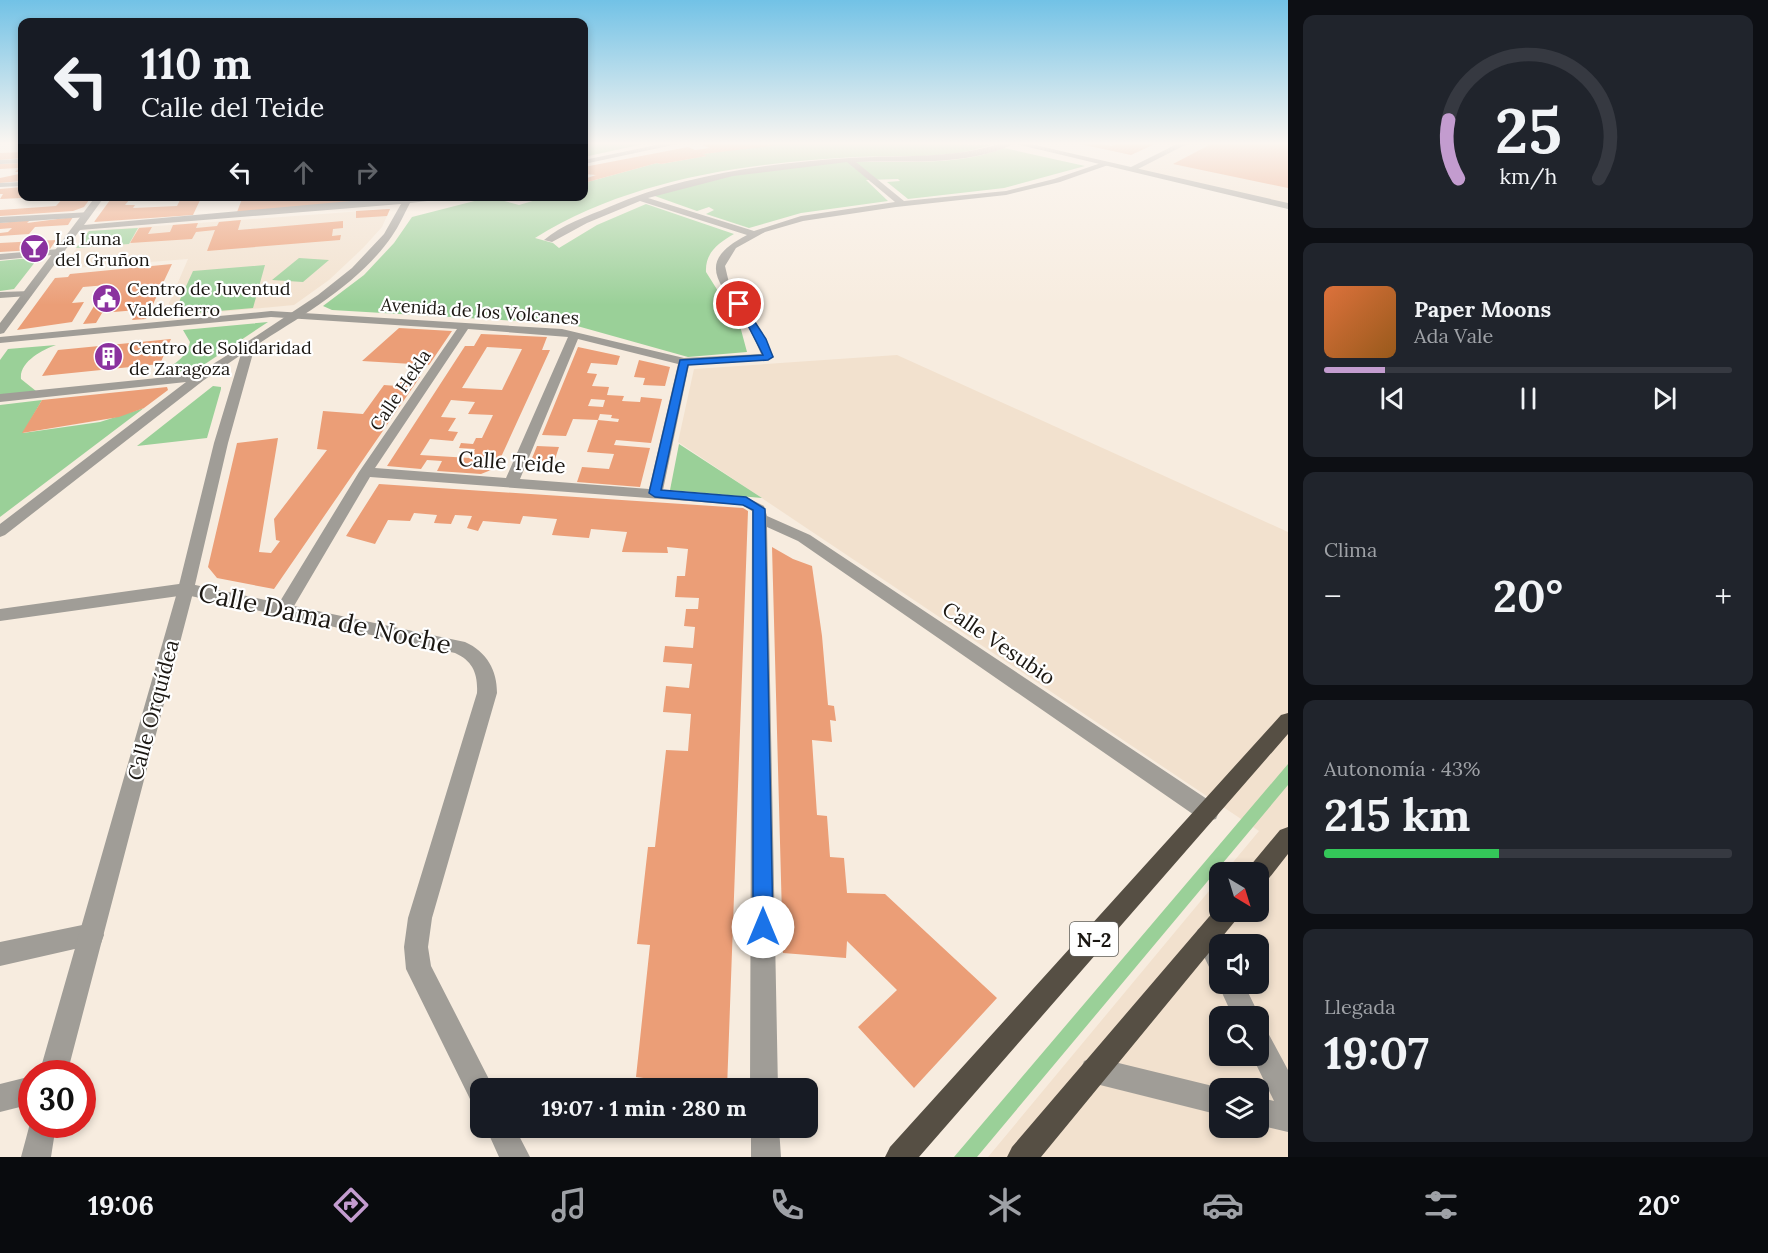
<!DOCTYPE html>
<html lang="es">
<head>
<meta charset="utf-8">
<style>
	:root { --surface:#171b24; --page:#20242c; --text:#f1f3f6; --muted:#9ea1a6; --line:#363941; --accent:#c39ccf }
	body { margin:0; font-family:Lora,serif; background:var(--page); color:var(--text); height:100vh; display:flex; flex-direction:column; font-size:22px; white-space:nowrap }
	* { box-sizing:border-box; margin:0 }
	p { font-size:20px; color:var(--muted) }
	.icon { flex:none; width:33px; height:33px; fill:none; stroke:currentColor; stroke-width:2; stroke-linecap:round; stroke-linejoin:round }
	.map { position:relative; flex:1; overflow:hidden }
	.panel { display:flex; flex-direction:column; gap:15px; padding:15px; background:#0d0f14; width:480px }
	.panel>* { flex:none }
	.banner { position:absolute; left:18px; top:18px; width:570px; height:183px; border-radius:12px; box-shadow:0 3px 9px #0003; background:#171b24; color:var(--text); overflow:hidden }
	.needle { width:39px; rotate:142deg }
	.fabs { position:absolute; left:1209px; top:862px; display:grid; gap:12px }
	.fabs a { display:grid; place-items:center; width:60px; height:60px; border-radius:12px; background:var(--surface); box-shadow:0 3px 9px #0003; font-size:30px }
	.speed { position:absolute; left:18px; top:1060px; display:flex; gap:12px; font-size:30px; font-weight:700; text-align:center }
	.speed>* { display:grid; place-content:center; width:78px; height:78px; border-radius:50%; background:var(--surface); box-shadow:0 3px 9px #0003; line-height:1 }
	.speed .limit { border:9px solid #d22; background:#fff; color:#111 }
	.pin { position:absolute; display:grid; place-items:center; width:51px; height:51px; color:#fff; margin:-26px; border:3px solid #fff; border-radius:50%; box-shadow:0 2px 6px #0007 }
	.me { position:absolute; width:66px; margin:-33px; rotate:0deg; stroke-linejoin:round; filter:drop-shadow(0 0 4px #0008) }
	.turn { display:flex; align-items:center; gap:21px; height:126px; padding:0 24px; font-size:27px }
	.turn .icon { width:78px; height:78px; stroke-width:2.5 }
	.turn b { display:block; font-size:42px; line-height:51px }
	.lanes { display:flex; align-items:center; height:57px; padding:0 24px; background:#0003; justify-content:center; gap:30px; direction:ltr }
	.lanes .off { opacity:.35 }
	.big { font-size:45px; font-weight:700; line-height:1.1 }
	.panel .card { flex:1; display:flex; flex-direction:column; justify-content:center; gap:9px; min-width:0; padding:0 21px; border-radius:12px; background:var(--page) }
	.panel .dial { align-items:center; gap:0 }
	.dial svg { height:156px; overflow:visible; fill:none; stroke:var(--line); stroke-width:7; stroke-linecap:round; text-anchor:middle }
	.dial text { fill:var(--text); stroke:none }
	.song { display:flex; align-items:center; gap:18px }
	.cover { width:72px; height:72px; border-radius:9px; background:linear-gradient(135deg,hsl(20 70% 55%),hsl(30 70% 35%)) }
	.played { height:6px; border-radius:3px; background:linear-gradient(90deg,var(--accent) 15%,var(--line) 15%) }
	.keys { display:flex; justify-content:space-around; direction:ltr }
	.heat { display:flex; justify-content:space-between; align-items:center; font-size:33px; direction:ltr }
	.charge { height:9px; border-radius:4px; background:linear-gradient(90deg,#34c759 43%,var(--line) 0) }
	.trip { position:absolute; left:470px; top:1078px; width:348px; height:60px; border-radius:12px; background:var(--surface); box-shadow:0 3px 9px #0003; font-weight:700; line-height:60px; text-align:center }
	.tabs { display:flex; height:96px; justify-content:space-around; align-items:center; background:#090b0e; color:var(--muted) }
	.tabs .icon { width:42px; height:42px }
	.tabs .on { color:var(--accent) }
	.tabs b { font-size:27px; color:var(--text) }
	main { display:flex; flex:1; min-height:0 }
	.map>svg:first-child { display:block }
	.built { fill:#f2e1ce; fill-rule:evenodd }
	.green { fill:#9ad098 }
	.building { fill:#eb9e77; fill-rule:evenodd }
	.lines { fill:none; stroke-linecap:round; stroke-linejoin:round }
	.minor { fill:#a09d97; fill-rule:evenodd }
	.tertiary { fill:#a09d97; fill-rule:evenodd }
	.trunk { fill:#564f44; fill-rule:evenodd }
	.route { fill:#1a73e8; stroke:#114b97; stroke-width:1.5 }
	.labels { text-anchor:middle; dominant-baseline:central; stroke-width:4.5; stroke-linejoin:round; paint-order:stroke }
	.far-poi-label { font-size:18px; fill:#1b1712; stroke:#fff; text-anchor:start }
	.far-street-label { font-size:18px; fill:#1b1712; stroke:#fff }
	.shield { fill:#fff; stroke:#5f5d59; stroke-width:1.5 }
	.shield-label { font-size:20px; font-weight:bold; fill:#1b1712 }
	.street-label { font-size:21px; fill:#1b1712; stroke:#fff }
	.near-street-label { font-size:26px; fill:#1b1712; stroke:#fff }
</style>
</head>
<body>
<main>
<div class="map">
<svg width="1288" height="1157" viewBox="0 0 1288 1157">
	<rect width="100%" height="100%" fill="#f7ecdf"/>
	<!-- built -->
	<path class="built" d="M1186,143H1288V205L1131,169Z
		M390,209L382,227L363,248L329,280L294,305L163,317L188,259L61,269L89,231Z
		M897,355L1288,532V1157H988L1219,879L1220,912H1258V873H1224L1259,831L678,442L694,369ZM1220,945H1258V984H1220ZM1220,1017H1258V1056H1220ZM1220,1089H1258V1128H1220Z"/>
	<!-- green -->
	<path class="green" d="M584,143H648L584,157Z
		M785,143L991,145C947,160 901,155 855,157C746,163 629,179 535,238L553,243L559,248L597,225L646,204L734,234C718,243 705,253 706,272L740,326L747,352L688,357L570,324L332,310L323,306L364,275L394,243L412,217L490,197L519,205L546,197L584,196V183L657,163L661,164L706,156L703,154Z
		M1004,148L1085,166L1004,188L908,199L887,182L900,181L898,179L866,180L888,201L801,213L749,228L706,214L714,210L709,207L697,211L652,195C712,176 778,165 841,162C894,160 955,168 1004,148Z
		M138,228L129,244L76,248L89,231Z
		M39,257L14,289L0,291V261Z
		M299,258L329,260L303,282L272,280Z
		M265,265L253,308L173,315L193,271Z
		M268,322L196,370L154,374C170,367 186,360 190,342L183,330Z
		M56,345C42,350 19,362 21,379L36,391L0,395V360L8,349Z
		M213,386L221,387V389L207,438L137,446Z
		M42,400L23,433L100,422L144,408L0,517V405Z
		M679,444L762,498L670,490Z
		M1288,764V785L977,1157H954Z"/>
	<!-- building -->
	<path class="building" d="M710,143L778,145L703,154L707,156L661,164L657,163L584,183V179L596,175L584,174V167L688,147L695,150L710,148L702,145Z
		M1106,143L1103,144L1112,146L1118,143H1157L1131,155L1080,144Z
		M1213,143H1288V188L1173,164Z
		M22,152V158L0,160V153Z
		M22,163L21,172H15L19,168L0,169V164Z
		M19,174H22V181L0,183V178Z
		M22,187V198L0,199L3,194H0V189Z
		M92,196L84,207L73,211L0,216V210L56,206L63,198Z
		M113,196H138L130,199L125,205H135L133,208L177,206L180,200L158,201L161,196H202L193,215L94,222Z
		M294,196L293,201L300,200L301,196L394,197L384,200L237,212L242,199Z
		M390,209L387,216L356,218V211Z
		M73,217L68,225L35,227L29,234L0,236V233L8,232L12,228L0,229V223L30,220L27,223Z
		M241,220L238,230L343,221V228L333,229L332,236L341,235L340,240L207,251L215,230L196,232L192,239L130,243L139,228L152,227L148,234L170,232L173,225L198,223L196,228L217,226L219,222Z
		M56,240L50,249L0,252V243Z
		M172,264L146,319L132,320L137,310L102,313L96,323L83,324L107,285L83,287L72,303L84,302L72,322L17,330L55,278L68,277L70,274Z
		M399,328L452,331L429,365L362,361Z
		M481,334L547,337L542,350H550L496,468L481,474L437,471L442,461L427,460L421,469L387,466L465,346H474ZM487,347L522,349L502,390L462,388ZM451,400L475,402L468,414L493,415L482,438H476L473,444L461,443L459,448L475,449L470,458L420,455L430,439L453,441L458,432L448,431L456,418L441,417Z
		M171,339L160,364L42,376L58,350Z
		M578,347L620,356L617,365L591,363L587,373L597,374L592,386L609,387L607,395L624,396L622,401L640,402L641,397L662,399L651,443L616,440L614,445L650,448L640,487L577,482L582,467L609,469L614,454L587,452L598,420L618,422L619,419L611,418L612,415L600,414L598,420L573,419L566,436L542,435ZM591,399L605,400L603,407L588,406Z
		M639,360L670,367L665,386L643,385L645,378L634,377Z
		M405,376L420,377L274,589L217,578L208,567L237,443L278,438L259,552L271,553L280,541L276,540L274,519L327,450L317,449L323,411L363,414L384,385L397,386Z
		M167,387L168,390L144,408L119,417L22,433L42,400Z
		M537,446L559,447L553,465L530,463Z
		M379,484L743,508L748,511L727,1089L636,1077L650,945L637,944L648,847H655L666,750L688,751L691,714L663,712L666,686L689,688L692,664L663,662L665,646L693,648L695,627L684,626L685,618L686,609H698L699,598L675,597L677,576H685L688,549L667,547L668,553L622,552L627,532L591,529L589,538L552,535L557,519L523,516L520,524L483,521L478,531L467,528L472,516L455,515L451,524L434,523L437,515L414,513L410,521L388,520L375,544L346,536Z
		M772,547L793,559L812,566L822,636L828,705L834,706L836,721L830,720L832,742L812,740L817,815L827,816L830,857L844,858L847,893L885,894L997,998L914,1088L858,1027L897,990L847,941L846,958L783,953Z"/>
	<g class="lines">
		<!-- minor -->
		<path class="minor" d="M1003,143H1015C969,167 907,160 856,162L904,201L1006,191L1054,179L1104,162L1111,164L1060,182L1006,195L896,207L803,221L765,232L736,248L725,266L730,287L753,317L774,357L768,360L689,365L663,490L746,497L764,506L767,516L810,535L1216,805L1219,812L1216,819L1208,821L1200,819L798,541L767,527L778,1089H750L752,511L742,505L370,477L294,606L465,642C487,652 497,670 497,693L432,918L428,947L431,966L494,1089H480V1103L470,1099L406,969L404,947L408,918L477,693C478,674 473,661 455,653L186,595L0,621V609L186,583L279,603L359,472L457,329L271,317L0,343V337L271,311L562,329L684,358L761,354C755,339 748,325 739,312C715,278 699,260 747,235L640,201L587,223L552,242L544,240C561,225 588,216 609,207C683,175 769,163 849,158C901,155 953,159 1003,143ZM847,162L895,202L801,216L754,231L648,198L733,176ZM468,329L568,337L506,478L375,468ZM578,339L678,364L649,489L520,479Z
			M1179,143H1189L1134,171L1127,169Z
			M22,182V186L0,187V183Z
			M91,212L88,217L0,223V217Z
			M59,249L64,252L62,254L0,260V254Z
			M32,291V295L28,296L0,298V292Z
			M250,341L254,342V346L204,380L5,535L0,537V524L186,382L0,402V394L197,374Z
			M92,923L101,927L104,935L101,943L0,966V942Z
			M1207,926L1216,929L1224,945H1220V974L1211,971L1195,938L1198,929Z
			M1220,981V984H1244L1260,1017L1258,1021V1017H1233L1218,984Z
			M1258,1027L1267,1031L1288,1070V1132L1258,1125V1097L1274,1101L1252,1056H1258Z
			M1094,1057L1225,1089H1220V1115L1084,1081L1080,1071L1084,1061Z
			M32,1076V1104L0,1112V1084Z
			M486,1128H515L530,1157H499Z
			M751,1128H779L781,1157H751Z"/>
		<!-- tertiary -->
		<path class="tertiary" d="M666,143H682L584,164V160Z
			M1012,143H1026L1288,203V209Z
			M22,159V163L0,164V160Z
			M96,196H105L84,225L406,196H471L410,203C404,214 399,226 392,236C359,284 303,315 255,346L228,443L194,589L67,1074H39L178,589L214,443L244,344L318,295L352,268L384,234L401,204L80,230L4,333L0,334V323Z
			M32,1116V1125H56L51,1157H21Z"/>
		<!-- trunk -->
		<path class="trunk" d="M1288,713V734L919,1157H885L890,1147L1281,715Z
			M1288,827V854L1266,882L1258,884V873H1247L1250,866L1280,830Z
			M1220,904V912H1240L1236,920L1041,1157H1007L1012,1147Z"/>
	</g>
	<!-- sky -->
	<linearGradient id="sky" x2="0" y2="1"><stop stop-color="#72c2e6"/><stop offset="0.47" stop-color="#fbf6f1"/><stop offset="1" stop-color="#fbf6f1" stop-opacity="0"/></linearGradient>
	<rect width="1288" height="305" fill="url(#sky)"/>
	<!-- route -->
	<path class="route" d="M736,302L743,304L766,339L773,357L768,360L688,365L661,490L746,497L765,509L773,927L770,934L763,937L756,934L753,927V510L743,505L655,497L649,493L680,360L763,355Z"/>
	<!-- icons -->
	<defs>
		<symbol id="bar-disc" viewBox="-11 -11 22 22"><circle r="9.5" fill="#8b329f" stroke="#fff"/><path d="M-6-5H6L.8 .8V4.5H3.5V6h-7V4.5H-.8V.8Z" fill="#fff"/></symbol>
		<symbol id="civic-disc" viewBox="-11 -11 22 22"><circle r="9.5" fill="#8b329f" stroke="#fff"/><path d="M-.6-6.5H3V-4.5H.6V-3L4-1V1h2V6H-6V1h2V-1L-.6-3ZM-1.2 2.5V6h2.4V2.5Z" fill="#fff"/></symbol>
		<symbol id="building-disc" viewBox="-11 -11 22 22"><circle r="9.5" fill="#8b329f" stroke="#fff"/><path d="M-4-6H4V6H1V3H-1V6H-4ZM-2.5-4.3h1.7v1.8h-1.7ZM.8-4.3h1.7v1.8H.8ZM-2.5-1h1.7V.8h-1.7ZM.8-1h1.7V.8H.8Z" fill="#fff"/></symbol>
	</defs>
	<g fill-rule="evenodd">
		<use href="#bar-disc" x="18" y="232" width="33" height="33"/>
		<use href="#civic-disc" x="90" y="282" width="33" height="33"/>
		<use href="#building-disc" x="92" y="340" width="33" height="33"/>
	</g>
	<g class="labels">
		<!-- far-poi labels -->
		<g class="far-poi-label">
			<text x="55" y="238">La Luna<tspan x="55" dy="21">del Gruñon</tspan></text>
			<text x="127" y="288">Centro de Juventud<tspan x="127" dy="21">Valdefierro</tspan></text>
			<text x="129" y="347">Centro de Solidaridad<tspan x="129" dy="21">de Zaragoza</tspan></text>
		</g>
		<!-- far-street labels -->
		<g class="far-street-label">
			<text transform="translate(480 311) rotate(4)">Avenida de los Volcanes</text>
			<text transform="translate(400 390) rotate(-56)">Calle Hekla</text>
		</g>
		<!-- shield labels -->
		<rect class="shield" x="1070" y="922" width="48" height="34" rx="4.5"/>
		<g class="shield-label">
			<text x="1094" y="939">N-2</text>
		</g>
		<!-- street labels -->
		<g class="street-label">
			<text transform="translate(512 462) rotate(4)">Calle Teide</text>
			<text transform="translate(999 643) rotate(34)">Calle Vesubio</text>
			<text transform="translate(153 710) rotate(-75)">Calle Orquídea</text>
		</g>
		<!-- near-street labels -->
		<g class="near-street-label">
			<text transform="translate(325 618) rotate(12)">Calle Dama de Noche</text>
		</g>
	</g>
</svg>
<div class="fabs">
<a><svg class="needle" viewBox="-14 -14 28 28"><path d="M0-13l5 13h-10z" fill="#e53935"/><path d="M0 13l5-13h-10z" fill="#9ea1a6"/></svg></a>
<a><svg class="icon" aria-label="sound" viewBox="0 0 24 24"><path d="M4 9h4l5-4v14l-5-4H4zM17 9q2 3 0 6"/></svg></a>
<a><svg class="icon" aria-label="search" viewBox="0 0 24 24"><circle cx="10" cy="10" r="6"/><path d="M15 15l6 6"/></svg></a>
<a><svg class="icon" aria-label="layers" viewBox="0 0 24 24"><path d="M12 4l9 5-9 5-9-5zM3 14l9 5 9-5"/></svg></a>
</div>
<div class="speed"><div class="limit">30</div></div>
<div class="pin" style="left:739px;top:304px;background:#d93025"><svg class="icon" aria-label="arrive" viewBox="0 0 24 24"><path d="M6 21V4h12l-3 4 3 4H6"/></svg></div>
<svg class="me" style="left:763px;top:927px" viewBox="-20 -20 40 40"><circle r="19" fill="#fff"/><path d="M0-13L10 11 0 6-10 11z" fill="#1a73e8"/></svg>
<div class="trip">19:07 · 1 min · 280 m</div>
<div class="banner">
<div class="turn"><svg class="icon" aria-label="left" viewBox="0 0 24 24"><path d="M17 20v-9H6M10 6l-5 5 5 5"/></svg><div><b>110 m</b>Calle del Teide</div></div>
<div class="lanes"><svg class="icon" aria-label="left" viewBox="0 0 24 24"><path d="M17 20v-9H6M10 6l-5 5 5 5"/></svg><svg class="icon off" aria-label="ahead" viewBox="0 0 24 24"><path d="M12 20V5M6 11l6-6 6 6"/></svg><svg class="icon off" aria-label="right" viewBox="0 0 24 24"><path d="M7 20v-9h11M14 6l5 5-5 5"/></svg></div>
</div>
</div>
<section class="panel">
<div class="card dial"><svg viewBox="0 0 100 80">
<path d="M14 69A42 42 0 1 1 86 69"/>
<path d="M14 69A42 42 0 0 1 9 39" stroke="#c39ccf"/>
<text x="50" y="56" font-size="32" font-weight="700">25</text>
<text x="50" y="72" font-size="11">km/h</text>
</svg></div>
<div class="card">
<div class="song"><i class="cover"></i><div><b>Paper Moons</b><p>Ada Vale</p></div></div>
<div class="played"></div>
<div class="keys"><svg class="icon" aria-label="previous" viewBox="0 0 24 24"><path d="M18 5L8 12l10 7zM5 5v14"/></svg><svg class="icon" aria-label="pause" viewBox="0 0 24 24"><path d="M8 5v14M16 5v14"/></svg><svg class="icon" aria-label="next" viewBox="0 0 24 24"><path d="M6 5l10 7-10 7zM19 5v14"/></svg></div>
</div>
<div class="card"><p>Clima</p>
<div class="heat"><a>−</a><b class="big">20°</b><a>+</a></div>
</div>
<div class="card"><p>Autonomía · 43%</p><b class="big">215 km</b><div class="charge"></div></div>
<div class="card"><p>Llegada</p><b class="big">19:07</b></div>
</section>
</main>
<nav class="tabs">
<b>19:06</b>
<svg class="icon on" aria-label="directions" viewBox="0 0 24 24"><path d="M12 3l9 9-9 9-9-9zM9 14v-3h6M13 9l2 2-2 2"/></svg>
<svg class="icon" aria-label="music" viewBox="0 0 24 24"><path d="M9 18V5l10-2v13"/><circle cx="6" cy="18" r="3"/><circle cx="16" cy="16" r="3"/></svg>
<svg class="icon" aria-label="phone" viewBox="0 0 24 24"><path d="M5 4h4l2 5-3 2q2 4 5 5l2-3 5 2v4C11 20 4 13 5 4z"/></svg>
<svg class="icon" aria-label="climate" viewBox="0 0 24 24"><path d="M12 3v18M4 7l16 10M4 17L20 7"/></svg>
<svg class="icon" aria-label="car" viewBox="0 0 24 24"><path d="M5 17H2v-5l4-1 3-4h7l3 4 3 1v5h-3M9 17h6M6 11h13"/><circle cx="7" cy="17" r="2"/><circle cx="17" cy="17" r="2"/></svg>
<svg class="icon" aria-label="filters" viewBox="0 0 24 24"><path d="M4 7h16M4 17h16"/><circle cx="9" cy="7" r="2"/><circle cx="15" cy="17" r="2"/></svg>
<b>20°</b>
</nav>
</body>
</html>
